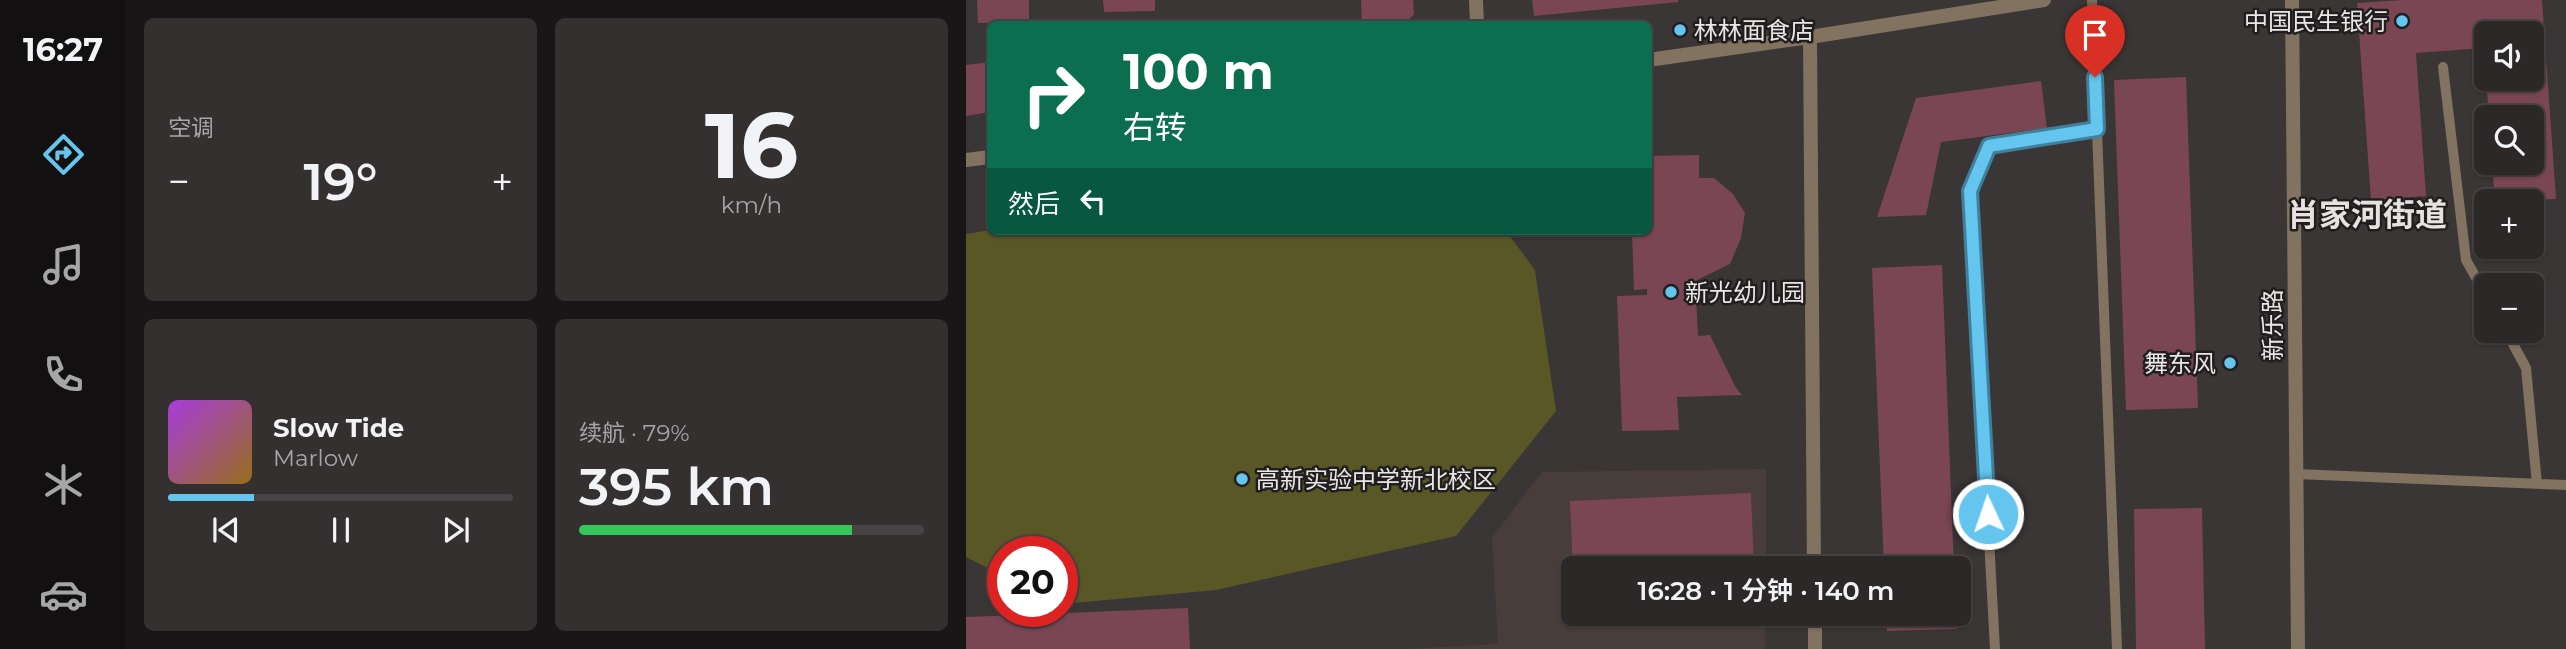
<!DOCTYPE html>
<html lang="zh">
<head>
<meta charset="utf-8">
<style>
	:root { --surface:#2c2828; --page:#343030; --text:#f1f3f6; --muted:#a6a6a8; --line:#484445; --accent:#64c5ee }
	body { margin:0; font-family:Montserrat,"Noto Sans SC",sans-serif; background:var(--page); color:var(--text); height:100vh; display:flex; flex-direction:column; font-size:26px; white-space:nowrap }
	* { box-sizing:border-box; margin:0 }
	p { font-size:23px; color:var(--muted) }
	.icon { flex:none; width:38px; height:38px; fill:none; stroke:currentColor; stroke-width:2; stroke-linecap:round; stroke-linejoin:round }
	.map { position:relative; flex:1; overflow:hidden }
	.details { display:flex; flex-direction:column; gap:18px; padding:18px; background:#181616; width:840px }
	.details>* { flex:none }
	.banner { position:absolute; left:21px; top:21px; width:665px; height:214px; border-radius:10px; box-shadow:0 2px 5px #0004,0 0 0 2px var(--line); background:#0b6e4f; color:#fff; overflow:hidden }
	.buttons { position:absolute; left:1508px; top:21px; display:grid; gap:14px }
	.buttons a { display:grid; place-items:center; width:70px; height:70px; border-radius:10px; background:var(--surface); box-shadow:0 2px 5px #0004,0 0 0 2px var(--line); font-size:35px }
	.speed { position:absolute; left:21px; top:536px; display:flex; gap:14px; font-size:35px; font-weight:700; text-align:center }
	.speed>* { display:grid; place-content:center; width:91px; height:91px; border-radius:50%; background:var(--surface); box-shadow:0 2px 5px #0004,0 0 0 2px var(--line); line-height:1 }
	.speed .limit { border:10px solid #d22; background:#fff; color:#111 }
	.pin { position:absolute; display:grid; place-items:center; width:60px; height:60px; color:#fff; margin:-72px -30px; border-radius:50% 50% 50% 0; rotate:-45deg; box-shadow:0 0 7px #0007 }
	.pin .icon { rotate:45deg }
	.me { position:absolute; width:77px; margin:-38px; rotate:357deg; stroke-linejoin:round; filter:drop-shadow(0 0 5px #0008) }
	.turn { display:flex; align-items:center; gap:24px; height:147px; padding:0 21px; font-size:32px }
	.turn .icon { width:91px; height:91px; stroke-width:2.5 }
	.turn b { display:block; font-size:49px; line-height:60px }
	.then { display:flex; align-items:center; height:66px; padding:0 21px; background:#0003; gap:14px; font-size:26px }
	.big { font-size:52px; font-weight:600; line-height:1.1 }
	.details .tile { flex:1; display:flex; flex-direction:column; justify-content:center; gap:10px; min-width:0; padding:0 24px; border-radius:10px; background:var(--page) }
	.details .dial { align-items:center; gap:0 }
	.dial b { font-size:91px; line-height:1 }
	.song { display:flex; align-items:center; gap:21px }
	.cover { width:84px; height:84px; border-radius:10px; background:linear-gradient(135deg,hsl(280 70% 55%),hsl(40 70% 35%)) }
	.played { height:7px; border-radius:4px; background:linear-gradient(90deg,var(--accent) 25%,var(--line) 25%) }
	.keys { display:flex; justify-content:space-around; direction:ltr }
	.heat { display:flex; justify-content:space-between; align-items:center; font-size:38px; direction:ltr }
	.charge { height:10px; border-radius:5px; background:linear-gradient(90deg,#34c759 79%,var(--line) 0) }
	.details .tiles { flex:1; display:grid; gap:18px; grid-template-columns:repeat(2,1fr) }
	.trip { position:absolute; left:595px; top:556px; width:410px; height:70px; border-radius:10px; background:var(--surface); box-shadow:0 2px 5px #0004,0 0 0 2px var(--line); font-weight:600; line-height:70px; text-align:center }
	main { display:flex; flex:1; min-height:0 }
	.menu { display:flex; flex-direction:column; width:126px; justify-content:space-around; align-items:center; background:#121010; color:var(--muted) }
	.menu .icon { width:49px; height:49px }
	.menu .active { color:var(--accent) }
	.menu b { font-size:32px; color:var(--text) }
	.map>svg:first-child { display:block }
	.built { fill:#483d3a }
	.green { fill:#5a5726 }
	.building { fill:#7b4654 }
	.lines { fill:none; stroke-linecap:round; stroke-linejoin:round }
	.service { stroke:#827260; stroke-width:10 }
	.minor { stroke:#827260; stroke-width:14 }
	.tertiary { stroke:#827260; stroke-width:14 }
	.route-casing { stroke:#41809b; stroke-width:18 }
	.route { stroke:#64c5ee; stroke-width:12 }
	.poi-dot { fill:#64c5ee; stroke:#201e1e; stroke-width:2.5 }
	.labels { text-anchor:middle; dominant-baseline:central; stroke-width:5; stroke-linejoin:round; paint-order:stroke }
	.poi-label { font-size:24px; fill:#e9e6e5; stroke:#201e1e; text-anchor:start }
	.street-label { font-size:24px; fill:#e9e6e5; stroke:#201e1e }
	.district-label { font-size:32px; font-weight:bold; fill:#e7e2e0; stroke:#201e1e }
</style>
</head>
<body>
<main>
<nav class="menu">
<b>16:27</b>
<svg class="icon active" aria-label="directions" viewBox="0 0 24 24"><path d="M12 3l9 9-9 9-9-9zM9 14v-3h6M13 9l2 2-2 2"/></svg>
<svg class="icon" aria-label="music" viewBox="0 0 24 24"><path d="M9 18V5l10-2v13"/><circle cx="6" cy="18" r="3"/><circle cx="16" cy="16" r="3"/></svg>
<svg class="icon" aria-label="phone" viewBox="0 0 24 24"><path d="M5 4h4l2 5-3 2q2 4 5 5l2-3 5 2v4C11 20 4 13 5 4z"/></svg>
<svg class="icon" aria-label="climate" viewBox="0 0 24 24"><path d="M12 3v18M4 7l16 10M4 17L20 7"/></svg>
<svg class="icon" aria-label="car" viewBox="0 0 24 24"><path d="M5 17H2v-5l4-1 3-4h7l3 4 3 1v5h-3M9 17h6M6 11h13"/><circle cx="7" cy="17" r="2"/><circle cx="17" cy="17" r="2"/></svg>
</nav>
<section class="details">
<div class="tiles">
<div class="tile"><p>空调</p>
<div class="heat"><a>−</a><b class="big">19°</b><a>+</a></div>
</div>
<div class="tile dial"><b>16</b><p>km/h</p></div>
<div class="tile">
<div class="song"><i class="cover"></i><div><b>Slow Tide</b><p>Marlow</p></div></div>
<div class="played"></div>
<div class="keys"><svg class="icon" aria-label="previous" viewBox="0 0 24 24"><path d="M18 5L8 12l10 7zM5 5v14"/></svg><svg class="icon" aria-label="pause" viewBox="0 0 24 24"><path d="M8 5v14M16 5v14"/></svg><svg class="icon" aria-label="next" viewBox="0 0 24 24"><path d="M6 5l10 7-10 7zM19 5v14"/></svg></div>
</div>
<div class="tile"><p>续航 · 79%</p><b class="big">395 km</b><div class="charge"></div></div>
</div>
</section>
<div class="map">
<svg width="1600" height="649" viewBox="0 0 1600 649">
	<rect width="100%" height="100%" fill="#3a3635"/>
	<!-- built -->
	<path class="built" d="M800,469V569H607V614H799V649H440L532,644L526,538L576,472Z"/>
	<!-- green -->
	<path class="green" d="M24,230L540,231L569,270L590,411L490,536L250,590L96,604V551H37V576L0,557V234Z"/>
	<!-- building -->
	<path class="building" d="M11,0H63V22L12,23Z
		M137,0H189V11L138,12Z
		M395,0H447L448,14L439,24H396Z
		M566,0H712V2L568,16Z
		M1437,0H1576L1590,199L1529,201L1526,163H1566V117H1523L1520,79H1566V33H1521V64H1519L1518,48L1450,53L1460,196L1405,200L1391,3Z
		M24,62V112L0,116V65Z
		M1220,77L1232,408L1160,410L1148,80Z
		M1075,81L1081,128L975,142L960,215L911,217L950,98Z
		M733,155V178H748L767,194L779,213L775,238L764,264L729,281L732,336L744,335L770,388L776,395L711,397L713,430L656,431L651,296L681,295V289L668,290L666,231H682V156Z
		M976,265L988,569H918L906,268Z
		M785,493L788,569H607L604,501Z
		M1236,508L1239,649H1170L1168,509Z
		M222,608L224,649H0V617Z
		M920,614H990L991,629L921,631Z"/>
	<g class="lines">
		<!-- service -->
		<path class="service" d="M1126,0L1151,649
			M1477,67L1500,260L1521,297
			M1540,331L1560,368L1571,484
			M1330,474L1600,485
			M1029,649L1004,191L1023,146L1131,129"/>
		<!-- minor -->
		<path class="minor" d="M510,0L511,24
			M844,37L848,569
			M682,60L844,37L1078,0
			M0,160L24,157
			M849,614V649"/>
		<!-- tertiary -->
		<path class="tertiary" d="M1326,0L1332,649"/>
	</g>
	<g class="lines">
		<defs>
			<path id="route" d="M1022,514L1004,191L1023,146L1131,129L1129,77"/>
		</defs>
		<!-- route casing -->
		<use href="#route" class="route-casing"/>
		<!-- route -->
		<use href="#route" class="route"/>
	</g>
	<!-- markers -->
	<g class="poi-dot">
		<circle cx="1436" cy="21" r="7"/>
		<circle cx="714" cy="30" r="7"/>
		<circle cx="705" cy="292" r="7"/>
		<circle cx="1264" cy="363" r="7"/>
		<circle cx="276" cy="479" r="7"/>
	</g>
	<g class="labels">
		<!-- poi labels -->
		<g class="poi-label">
			<text x="1422" y="21" text-anchor="end">中国民生银行</text>
			<text x="728" y="30">林林面食店</text>
			<text x="719" y="292">新光幼儿园</text>
			<text x="1250" y="363" text-anchor="end">舞东风</text>
			<text x="290" y="479">高新实验中学新北校区</text>
		</g>
		<!-- street labels -->
		<g class="street-label">
			<text transform="translate(1306 325) rotate(-90)">新乐路</text>
		</g>
		<!-- district labels -->
		<g class="district-label">
			<text x="1401" y="214">肖家河街道</text>
		</g>
	</g>
</svg>
<div class="buttons">
<a><svg class="icon" aria-label="sound" viewBox="0 0 24 24"><path d="M4 9h4l5-4v14l-5-4H4zM17 9q2 3 0 6"/></svg></a>
<a><svg class="icon" aria-label="search" viewBox="0 0 24 24"><circle cx="10" cy="10" r="6"/><path d="M15 15l6 6"/></svg></a>
<a>+</a>
<a>−</a>
</div>
<div class="speed"><div class="limit">20</div></div>
<div class="pin" style="left:1129px;top:77px;background:#d93025"><svg class="icon" aria-label="arrive" viewBox="0 0 24 24"><path d="M6 21V4h12l-3 4 3 4H6"/></svg></div>
<svg class="me" style="left:1022px;top:514px" viewBox="-20 -20 40 40"><circle r="17" fill="#64c5ee" stroke="#fff" stroke-width="3"/><path d="M0-11L8 9 0 5-8 9z" fill="#fff"/></svg>
<div class="trip">16:28 · 1 分钟 · 140 m</div>
<div class="banner">
<div class="turn"><svg class="icon" aria-label="right" viewBox="0 0 24 24"><path d="M7 20v-9h11M14 6l5 5-5 5"/></svg><div><b>100 m</b>右转</div></div>
<div class="then">然后<svg class="icon" aria-label="left" viewBox="0 0 24 24"><path d="M17 20v-9H6M10 6l-5 5 5 5"/></svg></div>
</div>
</div>
</main>
</body>
</html>
